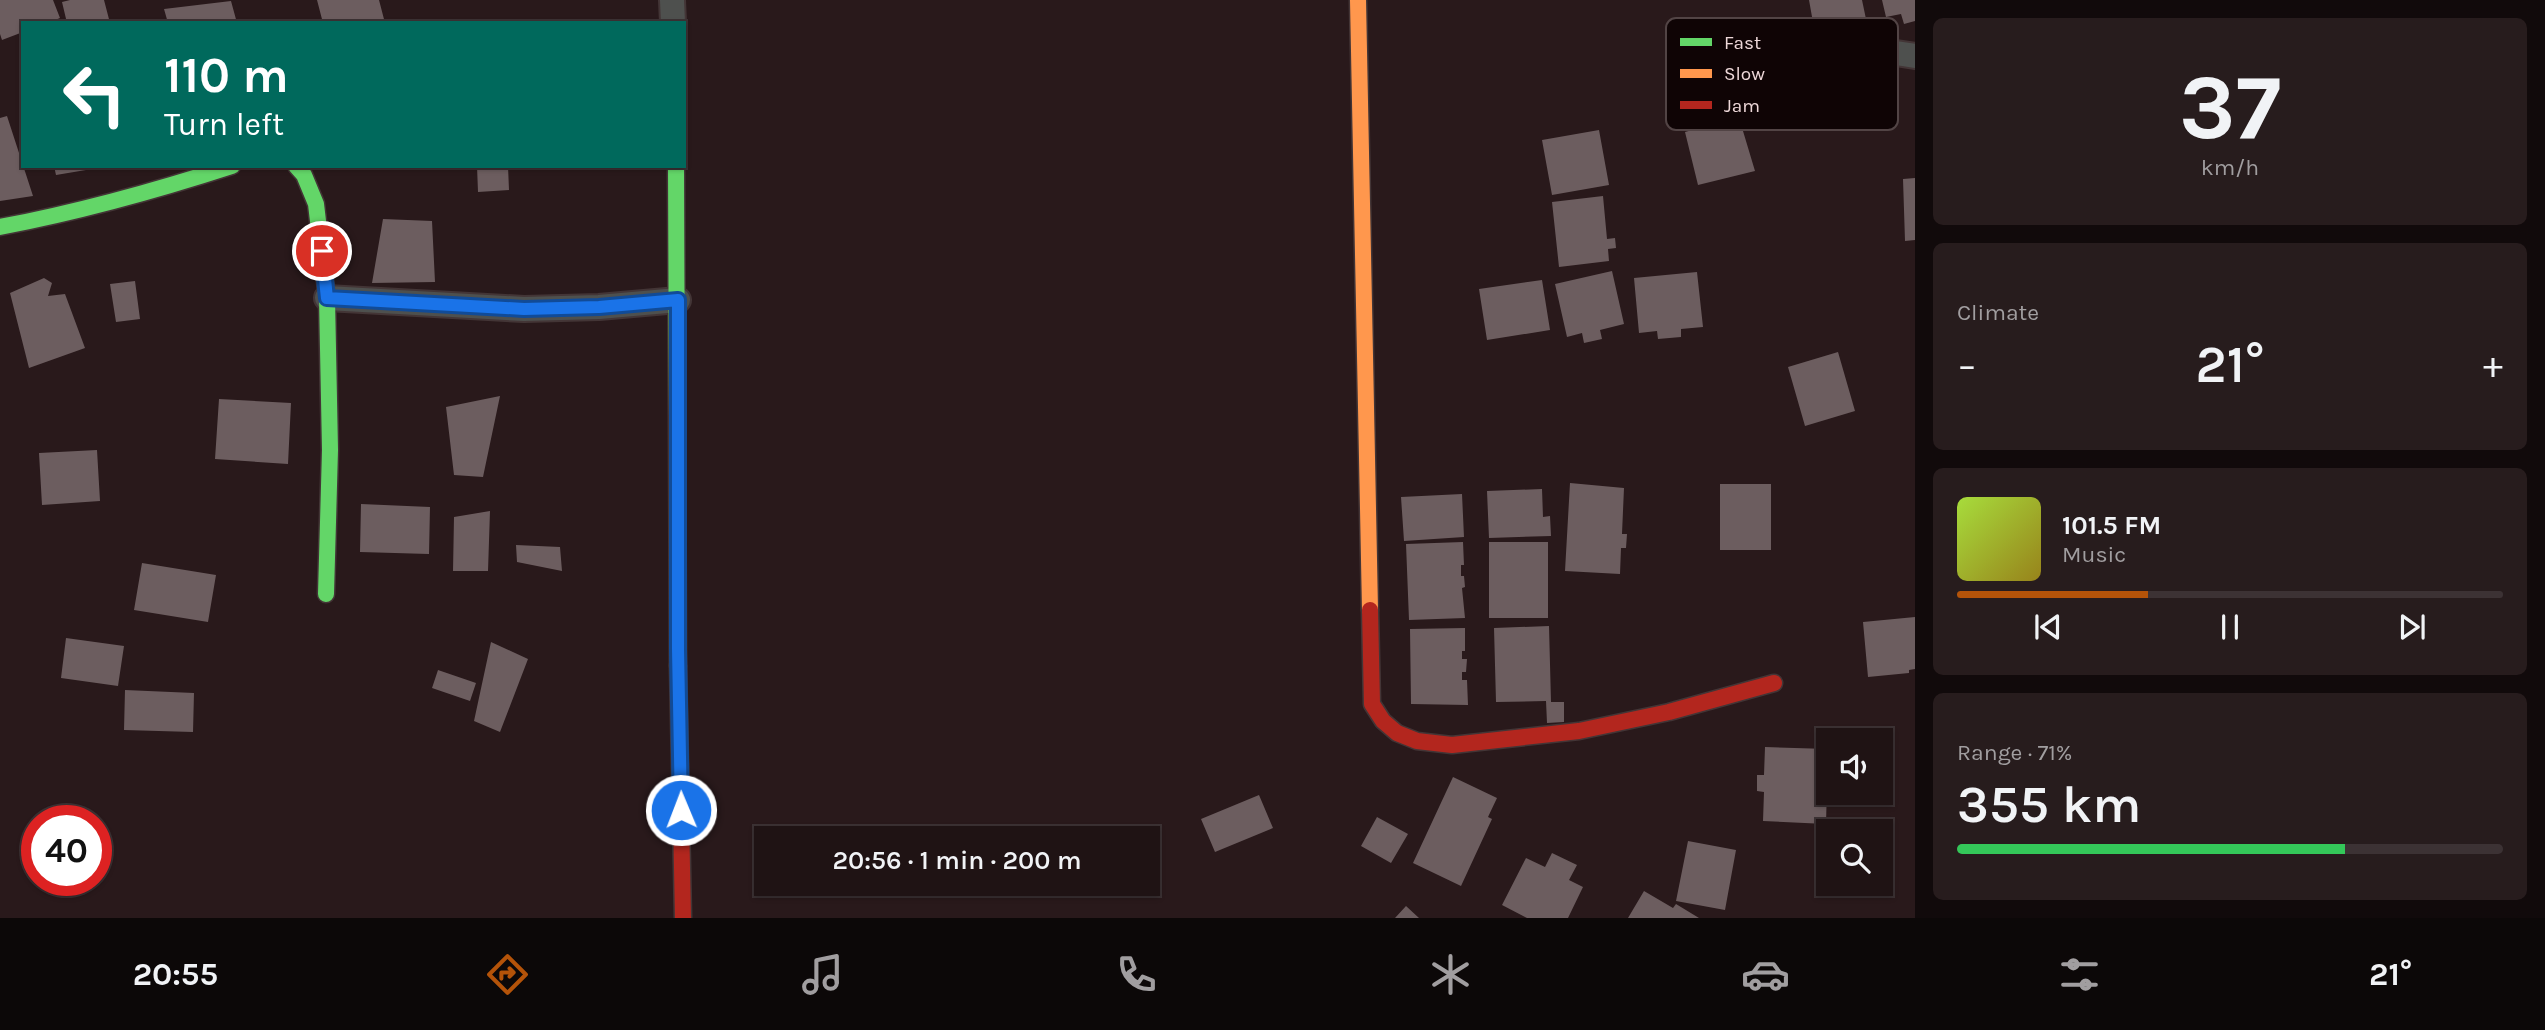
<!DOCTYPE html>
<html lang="en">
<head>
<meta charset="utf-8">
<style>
	:root { --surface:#1f1314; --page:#271c1d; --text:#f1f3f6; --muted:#a19ea0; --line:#3c3234; --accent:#b45309 }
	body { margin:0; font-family:Karla,sans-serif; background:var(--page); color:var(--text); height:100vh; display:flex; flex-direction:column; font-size:26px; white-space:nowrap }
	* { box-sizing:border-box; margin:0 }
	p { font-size:23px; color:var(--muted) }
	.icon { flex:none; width:38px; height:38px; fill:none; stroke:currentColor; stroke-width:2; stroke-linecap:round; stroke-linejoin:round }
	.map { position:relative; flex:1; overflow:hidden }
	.panel { display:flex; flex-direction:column; gap:18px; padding:18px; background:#110a0b; width:630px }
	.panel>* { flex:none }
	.hud { position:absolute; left:21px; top:21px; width:665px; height:147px; border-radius:0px; box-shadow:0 2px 5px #0004,0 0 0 2px var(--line); background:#00695c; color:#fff; overflow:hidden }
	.controls { position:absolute; left:1816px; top:728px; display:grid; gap:14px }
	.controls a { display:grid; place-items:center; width:77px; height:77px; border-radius:0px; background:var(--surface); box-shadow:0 2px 5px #0004,0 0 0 2px var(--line); font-size:35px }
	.speed { position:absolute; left:21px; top:805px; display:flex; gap:14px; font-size:35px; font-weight:700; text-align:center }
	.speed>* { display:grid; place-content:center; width:91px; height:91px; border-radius:50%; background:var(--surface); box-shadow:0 2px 5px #0004,0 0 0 2px var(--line); line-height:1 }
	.speed .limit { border:10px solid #d22; background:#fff; color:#111 }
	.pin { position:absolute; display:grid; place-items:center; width:60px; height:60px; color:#fff; margin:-30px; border:4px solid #fff; border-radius:50%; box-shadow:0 2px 7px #0007 }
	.me { position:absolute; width:77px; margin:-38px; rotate:359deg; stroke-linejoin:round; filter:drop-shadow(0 0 5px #0008) }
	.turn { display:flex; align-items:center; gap:24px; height:147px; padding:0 28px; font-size:32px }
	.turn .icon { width:91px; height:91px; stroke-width:2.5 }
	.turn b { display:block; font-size:49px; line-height:60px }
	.big { font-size:52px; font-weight:600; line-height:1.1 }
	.panel .tile { flex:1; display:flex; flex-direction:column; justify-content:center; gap:10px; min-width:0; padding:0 24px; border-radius:10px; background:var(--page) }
	.panel .dial { align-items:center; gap:0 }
	.dial b { font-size:91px; line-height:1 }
	.song { display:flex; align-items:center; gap:21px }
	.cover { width:84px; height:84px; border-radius:10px; background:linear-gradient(135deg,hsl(80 70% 55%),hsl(50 70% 35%)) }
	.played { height:7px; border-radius:4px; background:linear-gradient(90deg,var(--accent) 35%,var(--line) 35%) }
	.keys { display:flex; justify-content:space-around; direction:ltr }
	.heat { display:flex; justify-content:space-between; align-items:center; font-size:38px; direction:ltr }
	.charge { height:10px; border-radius:5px; background:linear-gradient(90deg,#34c759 71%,var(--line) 0) }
	.trip { position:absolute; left:754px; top:826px; width:406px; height:70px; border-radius:0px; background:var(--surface); box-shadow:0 2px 5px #0004,0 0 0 2px var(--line); font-weight:600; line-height:70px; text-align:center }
	.dock { display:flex; height:112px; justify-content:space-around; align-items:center; background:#0c0808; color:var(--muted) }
	.dock .icon { width:49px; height:49px }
	.dock .active { color:var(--accent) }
	.dock b { font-size:32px; color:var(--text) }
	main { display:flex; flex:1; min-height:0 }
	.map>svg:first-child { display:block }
	.building { fill:#6c5d5f }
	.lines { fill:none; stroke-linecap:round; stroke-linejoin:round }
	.street-casing { stroke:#433536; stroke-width:28 }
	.fast-casing { stroke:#433536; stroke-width:19 }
	.slow-casing { stroke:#433536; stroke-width:19 }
	.jam-casing { stroke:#433536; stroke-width:19 }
	.street { stroke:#4e504e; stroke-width:24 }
	.fast { stroke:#63d668; stroke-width:16 }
	.slow { stroke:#ff974d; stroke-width:16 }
	.jam { stroke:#b3261e; stroke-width:16 }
	.route-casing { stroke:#114b97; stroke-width:18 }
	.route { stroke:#1a73e8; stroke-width:12 }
	.key { fill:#0f0405; stroke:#524445; stroke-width:2 }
	.key-label { font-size:19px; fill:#eed8d9 }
</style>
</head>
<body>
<main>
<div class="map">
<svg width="1915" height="918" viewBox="0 0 1915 918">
	<rect width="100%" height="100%" fill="#29191b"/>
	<!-- building -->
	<path class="building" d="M0,0H53L60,18L48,23H23V32L2,40L0,34Z
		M70,0H104L110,23H67L62,2Z
		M317,0H379L385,23H323Z
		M1809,0H1862L1866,19L1814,28Z
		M1882,0H1915V21L1904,24L1901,14L1886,17Z
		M231,1L237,23H168L164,9Z
		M1724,112L1727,125L1740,121L1755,171L1698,185L1685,132L1703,127L1701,119Z
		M7,116L33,196L0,201V118Z
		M1599,130L1609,185L1552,195L1542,140Z
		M54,166H98V168L56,175Z
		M477,166H508L509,190L478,192Z
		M1915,178V240L1905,241L1903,179Z
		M1603,196L1607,239L1615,238L1616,248L1608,249L1609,261L1559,267L1552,202Z
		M383,219L432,221L435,282L372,283Z
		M1612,271L1624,324L1600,330L1602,339L1584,343L1582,333L1567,337L1555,284Z
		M1697,272L1703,327L1681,329V337L1658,339L1657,331L1639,333L1634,278Z
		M44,278L52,283L48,296L65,294L85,348L29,368L10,293Z
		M1542,280L1550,330L1487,340L1479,289Z
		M135,281L140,319L116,322L110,284Z
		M1838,352L1855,411L1805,426L1788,367Z
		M500,396L483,477L454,475L446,407Z
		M219,399L291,403L288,464L215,459Z
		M97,450L100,501L42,505L39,453Z
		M1570,483L1624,488L1622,534H1627L1626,548H1621L1620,574L1565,571Z
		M1720,484H1771V550H1720Z
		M1542,489L1543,517L1550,516L1551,536L1489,538L1487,491Z
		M1462,494L1464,537L1404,541L1401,497Z
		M361,504L430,507L429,554L360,552Z
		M490,511L488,571H453L454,517Z
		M1463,542L1464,565H1461V576H1464L1465,587L1462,588L1465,618L1409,620L1406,544Z
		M1489,542H1548V618H1489Z
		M516,545L560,547L562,571L517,562Z
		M142,563L216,575L208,622L134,610Z
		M1915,617V669L1909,670V673L1868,677L1863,622Z
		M1549,626L1551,702H1564V722L1547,723L1546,701L1496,702L1494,628Z
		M1465,628V651H1462V659H1467L1466,672H1462V680H1467L1468,705L1411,704L1410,629Z
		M66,638L124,646L118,686L61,678Z
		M491,642L528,659L500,732L474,721Z
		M438,670L476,683L470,701L432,688Z
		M125,690L194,693L193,732L124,730Z
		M1765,747L1828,749L1826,824L1763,821L1764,792L1757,791V775H1764Z
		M1453,777L1497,798L1488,817L1492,819L1461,886L1413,863Z
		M1259,795L1273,828L1215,852L1201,819Z
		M1377,817L1408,834L1391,863L1361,846Z
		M1688,841L1736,850L1725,910L1676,901Z
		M1552,853L1577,865L1569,880L1583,887L1568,918H1527L1502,905L1526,858L1545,867Z
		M1644,891L1673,908L1676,904L1699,918H1628Z
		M1406,906L1419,918H1395Z"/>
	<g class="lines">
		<defs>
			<path id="street" d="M672,0L673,23
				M1896,53L1915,56
				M327,298L524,309L599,307L678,300"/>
			<path id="fast" d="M296,166L304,175L316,204L327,298L330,450L326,594
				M676,166L678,666
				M0,227C79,212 155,191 232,166"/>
			<path id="slow" d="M1358,0L1370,610"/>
			<path id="jam" d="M1370,610L1372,704L1383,721L1397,733L1417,741L1452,745L1579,731L1669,712L1774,683
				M678,666L683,918"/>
		</defs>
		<!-- street casing -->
		<use href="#street" class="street-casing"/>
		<!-- fast casing -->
		<use href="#fast" class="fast-casing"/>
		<!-- slow casing -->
		<use href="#slow" class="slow-casing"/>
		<!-- jam casing -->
		<use href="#jam" class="jam-casing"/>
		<!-- street -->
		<use href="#street" class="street"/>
		<!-- fast -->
		<use href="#fast" class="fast"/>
		<!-- slow -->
		<use href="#slow" class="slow"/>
		<!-- jam -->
		<use href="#jam" class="jam"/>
	</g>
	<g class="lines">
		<defs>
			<path id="route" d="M322,251L327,298L524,309L599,307L678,300V649L681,810"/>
		</defs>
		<!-- route casing -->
		<use href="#route" class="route-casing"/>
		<!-- route -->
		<use href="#route" class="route"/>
	</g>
	<!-- legend -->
	<rect x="1666" y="18" width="232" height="112" rx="10" class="key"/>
	<rect x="1680" y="38" width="32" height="8" fill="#63d668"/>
	<rect x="1680" y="69" width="32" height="9" fill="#ff974d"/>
	<rect x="1680" y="101" width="32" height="8" fill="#b3261e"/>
	<g class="key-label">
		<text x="1724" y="49">Fast</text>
		<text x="1724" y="80">Slow</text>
		<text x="1724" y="112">Jam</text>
	</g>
</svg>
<div class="controls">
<a><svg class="icon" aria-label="sound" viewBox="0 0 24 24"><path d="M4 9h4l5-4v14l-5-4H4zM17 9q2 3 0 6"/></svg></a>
<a><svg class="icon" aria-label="search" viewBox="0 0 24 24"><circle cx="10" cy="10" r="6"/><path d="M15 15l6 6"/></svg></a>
</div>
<div class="speed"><div class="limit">40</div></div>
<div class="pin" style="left:322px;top:251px;background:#d93025"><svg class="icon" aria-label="arrive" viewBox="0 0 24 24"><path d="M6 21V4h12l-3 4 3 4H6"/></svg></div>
<svg class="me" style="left:681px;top:810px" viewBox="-20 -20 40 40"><circle r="17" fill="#1a73e8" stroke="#fff" stroke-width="3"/><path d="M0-11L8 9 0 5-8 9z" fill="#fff"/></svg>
<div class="trip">20:56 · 1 min · 200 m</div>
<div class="hud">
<div class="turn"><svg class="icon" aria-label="left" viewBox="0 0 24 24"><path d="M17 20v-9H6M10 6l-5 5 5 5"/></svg><div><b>110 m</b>Turn left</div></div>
</div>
</div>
<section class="panel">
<div class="tile dial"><b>37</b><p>km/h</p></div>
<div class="tile"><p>Climate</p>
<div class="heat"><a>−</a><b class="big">21°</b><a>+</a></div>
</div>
<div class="tile">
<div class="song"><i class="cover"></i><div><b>101.5 FM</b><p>Music</p></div></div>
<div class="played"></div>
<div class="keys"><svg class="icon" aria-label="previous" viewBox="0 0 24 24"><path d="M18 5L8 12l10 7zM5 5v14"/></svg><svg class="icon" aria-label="pause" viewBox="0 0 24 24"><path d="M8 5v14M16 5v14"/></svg><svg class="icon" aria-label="next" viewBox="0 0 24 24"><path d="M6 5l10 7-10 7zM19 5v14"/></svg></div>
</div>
<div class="tile"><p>Range · 71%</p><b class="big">355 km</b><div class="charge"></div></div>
</section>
</main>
<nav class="dock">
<b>20:55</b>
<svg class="icon active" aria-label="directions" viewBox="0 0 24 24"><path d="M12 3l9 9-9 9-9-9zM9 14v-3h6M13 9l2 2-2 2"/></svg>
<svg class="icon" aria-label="music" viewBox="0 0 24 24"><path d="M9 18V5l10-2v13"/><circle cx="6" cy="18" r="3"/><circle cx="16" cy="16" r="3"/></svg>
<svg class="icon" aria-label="phone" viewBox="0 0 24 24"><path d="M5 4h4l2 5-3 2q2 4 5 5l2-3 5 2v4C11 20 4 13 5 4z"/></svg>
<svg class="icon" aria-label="climate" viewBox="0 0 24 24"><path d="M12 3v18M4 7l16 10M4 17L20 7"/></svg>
<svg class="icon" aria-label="car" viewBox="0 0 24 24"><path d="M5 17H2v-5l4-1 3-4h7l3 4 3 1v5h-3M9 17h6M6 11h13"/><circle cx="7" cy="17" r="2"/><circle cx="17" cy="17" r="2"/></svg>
<svg class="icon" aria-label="filters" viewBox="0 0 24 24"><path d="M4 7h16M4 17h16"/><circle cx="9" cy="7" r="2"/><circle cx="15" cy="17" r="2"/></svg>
<b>21°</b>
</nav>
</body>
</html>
